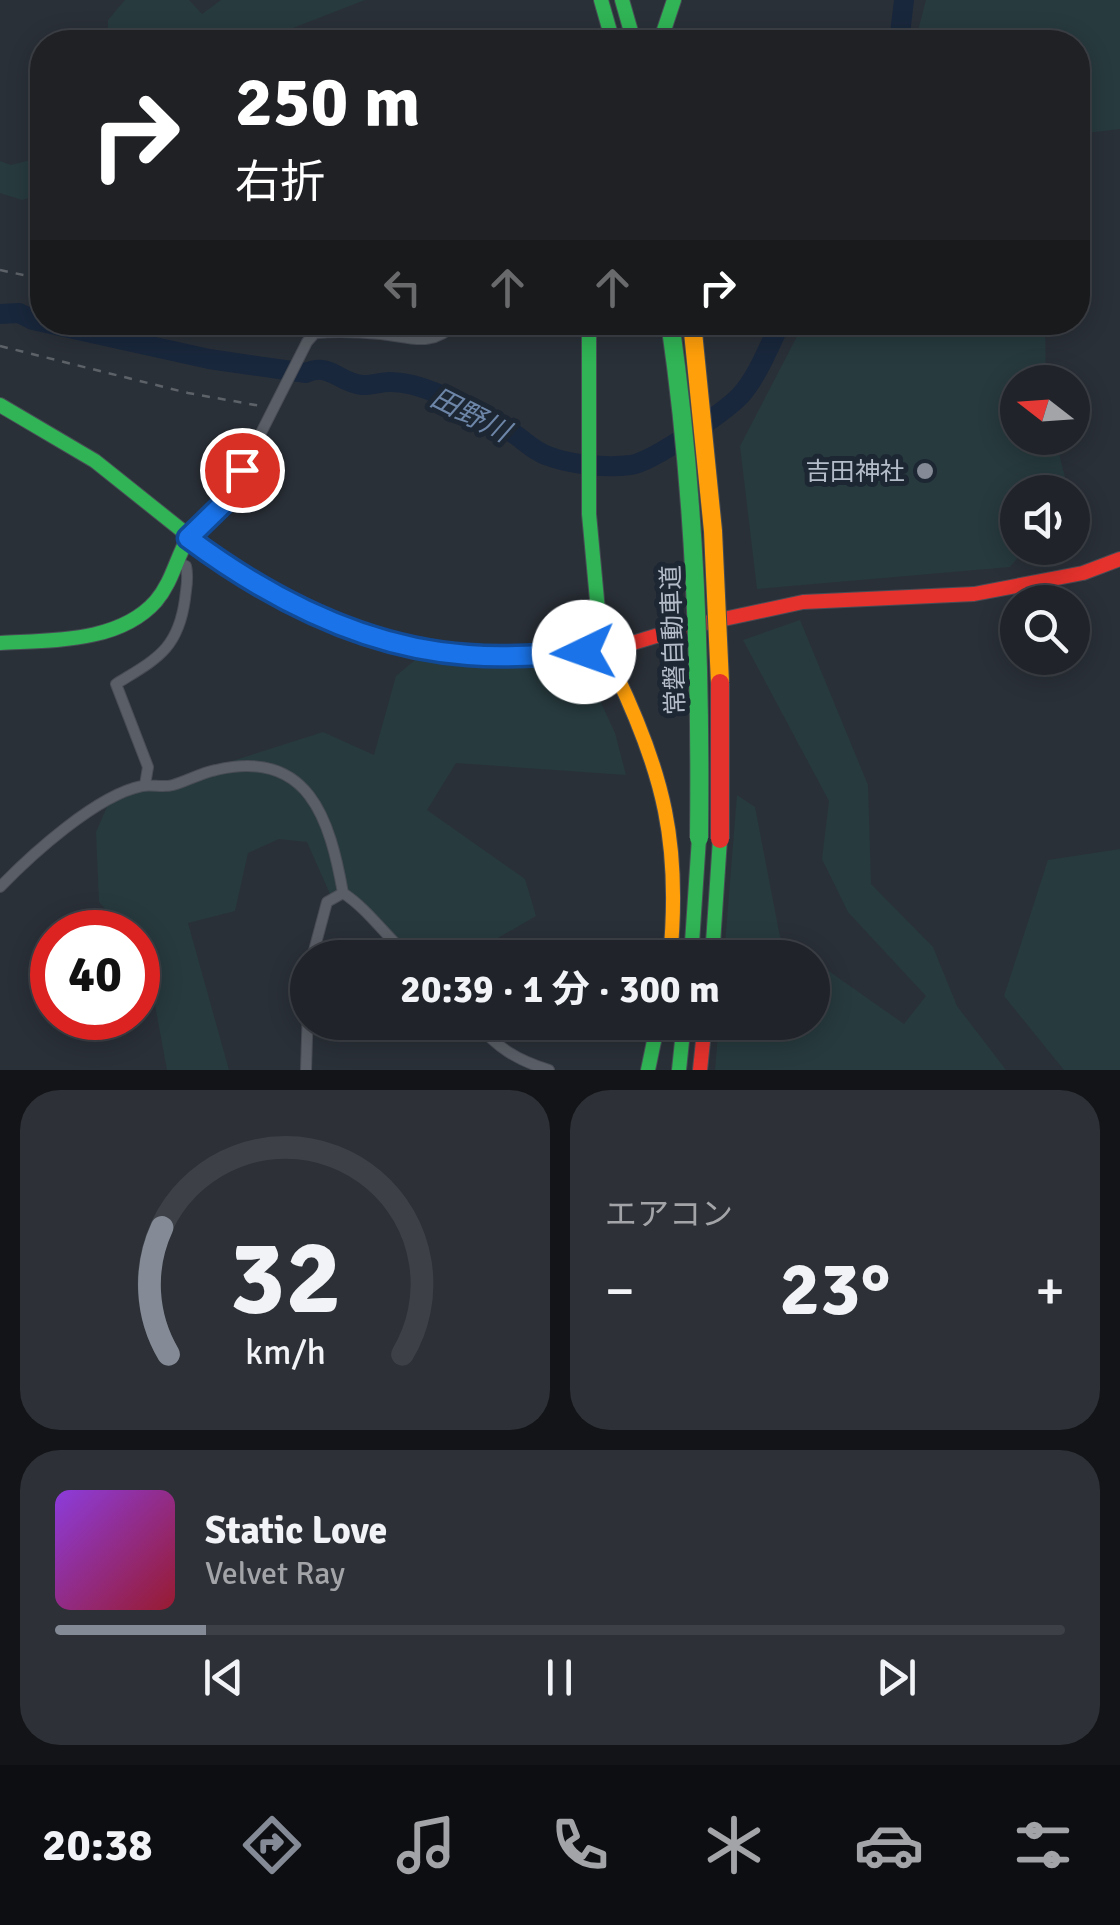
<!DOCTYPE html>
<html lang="ja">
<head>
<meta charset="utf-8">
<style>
	:root { --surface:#20242a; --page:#2d3036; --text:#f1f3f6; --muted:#a2a4a8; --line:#3d4147; --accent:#848b96 }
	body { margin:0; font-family:Signika,"Noto Sans JP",sans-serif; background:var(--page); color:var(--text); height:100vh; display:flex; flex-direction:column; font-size:38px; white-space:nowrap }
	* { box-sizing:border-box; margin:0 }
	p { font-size:32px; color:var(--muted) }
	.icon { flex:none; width:55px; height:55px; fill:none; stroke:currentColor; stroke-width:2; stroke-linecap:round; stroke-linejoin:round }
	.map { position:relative; height:1070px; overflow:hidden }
	.drawer { display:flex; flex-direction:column; gap:20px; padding:20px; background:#121417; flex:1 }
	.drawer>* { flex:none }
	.top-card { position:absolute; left:30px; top:30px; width:1060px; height:305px; border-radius:40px; box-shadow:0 5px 25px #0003,0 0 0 2px var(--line); background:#202124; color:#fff; overflow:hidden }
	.needle { width:65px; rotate:287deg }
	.tools { position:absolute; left:1000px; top:365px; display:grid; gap:20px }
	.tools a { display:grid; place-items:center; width:90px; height:90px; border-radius:50%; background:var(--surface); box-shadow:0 5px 25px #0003,0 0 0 2px var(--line); font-size:50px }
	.speed { position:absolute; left:30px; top:910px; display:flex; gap:20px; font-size:50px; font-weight:700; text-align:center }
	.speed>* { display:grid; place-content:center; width:130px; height:130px; border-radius:50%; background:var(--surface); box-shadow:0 5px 25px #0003,0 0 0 2px var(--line); line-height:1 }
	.speed .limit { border:15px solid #d22; background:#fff; color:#111 }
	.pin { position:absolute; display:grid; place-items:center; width:85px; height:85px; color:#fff; margin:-42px; border:5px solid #fff; border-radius:50%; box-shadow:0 2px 10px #0007 }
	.me { position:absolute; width:110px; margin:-55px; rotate:267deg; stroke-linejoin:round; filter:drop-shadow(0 0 8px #0008) }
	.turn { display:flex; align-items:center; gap:35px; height:210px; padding:0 40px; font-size:45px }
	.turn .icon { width:130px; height:130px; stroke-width:2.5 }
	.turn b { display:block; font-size:70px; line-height:85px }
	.lanes { display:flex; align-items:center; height:95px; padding:0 40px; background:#0003; justify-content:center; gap:50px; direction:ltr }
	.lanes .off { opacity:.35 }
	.big { font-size:75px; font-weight:700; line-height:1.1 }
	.drawer .card { flex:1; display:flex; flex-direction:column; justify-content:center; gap:15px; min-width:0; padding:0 35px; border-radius:40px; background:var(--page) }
	.drawer .dial { align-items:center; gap:0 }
	.dial svg { height:260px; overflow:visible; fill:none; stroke:var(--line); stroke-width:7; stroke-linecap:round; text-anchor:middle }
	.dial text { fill:var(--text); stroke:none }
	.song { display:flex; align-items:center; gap:30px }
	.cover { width:120px; height:120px; border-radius:15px; background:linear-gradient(135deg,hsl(270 70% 55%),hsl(350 70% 35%)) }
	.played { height:10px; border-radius:5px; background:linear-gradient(90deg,var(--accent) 15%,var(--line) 15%) }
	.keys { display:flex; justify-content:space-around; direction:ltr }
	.heat { display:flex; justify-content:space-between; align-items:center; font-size:55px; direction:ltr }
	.drawer .tiles { flex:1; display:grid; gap:20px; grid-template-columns:1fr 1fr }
	.card:last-child { grid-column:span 2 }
	.trip { position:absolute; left:290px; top:940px; width:540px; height:100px; border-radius:50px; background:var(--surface); box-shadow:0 5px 25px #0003,0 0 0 2px var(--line); font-weight:700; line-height:100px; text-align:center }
	.dock { display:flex; height:160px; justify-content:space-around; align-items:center; background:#0d0e11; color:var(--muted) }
	.dock .icon { width:70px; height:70px }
	.dock .current { color:var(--accent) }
	.dock b { font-size:45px; color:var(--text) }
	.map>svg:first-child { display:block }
	.green { fill:#273a3e }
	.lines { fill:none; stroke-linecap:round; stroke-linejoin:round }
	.river { stroke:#19273c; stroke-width:20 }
	.street-casing { stroke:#484c55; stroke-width:12 }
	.fast-casing { stroke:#484c55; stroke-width:16 }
	.slow-casing { stroke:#484c55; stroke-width:16 }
	.jam-casing { stroke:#484c55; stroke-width:16 }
	.path { stroke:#5c6268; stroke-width:2.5; stroke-dasharray:8 8; stroke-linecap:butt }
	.street { stroke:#5a5e66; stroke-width:10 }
	.fast { stroke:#30b455; stroke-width:14 }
	.slow { stroke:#ff9f0a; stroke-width:14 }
	.jam { stroke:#e5322d; stroke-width:14 }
	.fast-bridge-casing { stroke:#474c53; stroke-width:20; stroke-linecap:butt }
	.slow-bridge-casing { stroke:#474c53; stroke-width:20; stroke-linecap:butt }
	.jam-bridge-casing { stroke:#474c53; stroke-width:20; stroke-linecap:butt }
	.fast-bridge { stroke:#30b455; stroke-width:18 }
	.slow-bridge { stroke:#ff9f0a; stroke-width:18 }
	.jam-bridge { stroke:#e5322d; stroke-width:18 }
	.route-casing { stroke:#114b97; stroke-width:25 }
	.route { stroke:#1a73e8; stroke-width:18 }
	.poi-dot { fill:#848b96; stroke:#1d2633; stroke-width:4 }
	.labels { text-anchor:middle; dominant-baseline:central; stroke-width:10; stroke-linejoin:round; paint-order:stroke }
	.poi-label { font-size:25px; fill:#b4bcc9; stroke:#1d2633; text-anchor:end }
	.street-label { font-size:25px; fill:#b4bcc9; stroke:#1d2633 }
	.water-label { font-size:28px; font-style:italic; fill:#6d86a8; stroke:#1d2633 }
</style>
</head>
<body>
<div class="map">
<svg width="1120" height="1070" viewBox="0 0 1120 1070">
	<rect width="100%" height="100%" fill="#2a3038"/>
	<!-- green -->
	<path class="green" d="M125,0H189L202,14L221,0H365L257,42H108V20Z
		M926,0H1120V129L1078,134V42H915Z
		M42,157V194L22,200L0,193V161L11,165Z
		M804,323H1045L1046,382H1018V438H1055L1067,485L1063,492H1018V548H1026L1010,567L757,589L740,446Z
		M800,620L868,785L871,884L933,947L957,1006L1006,1070H715L719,1023L812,1022L813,960L904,1024L926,996L848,912L822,859L829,801L743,640Z
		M421,655L468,661L568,664L596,692L615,733L626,775L456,763L427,810L525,879L536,916L465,957H420L376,921L365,903L350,892L330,894L307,842L279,839L248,853L235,911L188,923L229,1070H167L146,956L138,947V932H125L99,902L96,832L110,800L323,732L374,755L396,676Z
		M737,795L755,807L780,937L809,957H724Z
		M1120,849V1070H1064L1004,996L1048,860Z"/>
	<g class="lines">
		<!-- river -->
		<path class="river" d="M899,42L904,0
			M0,314L19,313L33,320L209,359L306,373C330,362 339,383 362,385C372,386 382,381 392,382C431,383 470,412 504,428C520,435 530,450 548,456C572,465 606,468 631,465C654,461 723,413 740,396C758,376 769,346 781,322"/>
		<defs>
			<path id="street" d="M188,538L227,500L307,342L315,333C336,331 360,332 381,334C414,338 430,348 458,322
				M145,785L148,767L116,684C156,659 178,650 185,599C186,588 189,578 186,566L176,562
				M0,887C32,854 97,795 142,786C152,784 162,788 173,785C187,781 201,773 216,770C309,748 330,820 343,893C368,909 387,938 411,958
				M312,958L327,902L343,893
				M476,1022C497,1048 517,1060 549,1070
				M306,1070L308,1008"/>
			<path id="fast" d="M601,0L613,42
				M622,0L634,42
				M660,42L674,0
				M589,322V514L600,632
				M0,405L95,461L234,572L280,599L340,626L407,646L469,656L584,653
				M583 653a22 22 0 1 1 44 0a22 22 0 1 1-44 0Z
				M0,643C51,640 119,643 156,601C172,582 176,559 188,538
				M691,958L699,838
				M712,958L720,839
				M648,1070L658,1022
				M679,1070L684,1022"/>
			<path id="slow" d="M615,672C664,774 681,845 670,958"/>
			<path id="jam" d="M626,645L682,628L803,602L974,594L1083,573L1120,559
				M700,1070L705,1022"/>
		</defs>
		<!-- street casing -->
		<use href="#street" class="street-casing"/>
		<!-- fast casing -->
		<use href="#fast" class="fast-casing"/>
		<!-- slow casing -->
		<use href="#slow" class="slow-casing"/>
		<!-- jam casing -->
		<use href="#jam" class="jam-casing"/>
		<!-- path -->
		<path class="path" d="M0,270L42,279
			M0,346L188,393L261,406"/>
		<!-- street -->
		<use href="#street" class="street"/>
		<!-- fast -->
		<use href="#fast" class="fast"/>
		<!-- slow -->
		<use href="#slow" class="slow"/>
		<!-- jam -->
		<use href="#jam" class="jam"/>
		<defs>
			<path id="fast-bridge" d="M670,322C695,494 701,665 699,838"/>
			<path id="slow-bridge" d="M692,322L713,531L720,683"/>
			<path id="jam-bridge" d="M720,683V839"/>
		</defs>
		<!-- fast-bridge casing -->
		<use href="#fast-bridge" class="fast-bridge-casing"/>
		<!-- slow-bridge casing -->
		<use href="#slow-bridge" class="slow-bridge-casing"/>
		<!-- jam-bridge casing -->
		<use href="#jam-bridge" class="jam-bridge-casing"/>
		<!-- fast-bridge -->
		<use href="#fast-bridge" class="fast-bridge"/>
		<!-- slow-bridge -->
		<use href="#slow-bridge" class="slow-bridge"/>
		<!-- jam-bridge -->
		<use href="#jam-bridge" class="jam-bridge"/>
	</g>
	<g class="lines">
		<defs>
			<path id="route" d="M242,470L227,500L188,538C270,599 365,648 468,655C506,658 546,655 584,652"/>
		</defs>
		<!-- route casing -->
		<use href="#route" class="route-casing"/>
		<!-- route -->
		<use href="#route" class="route"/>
	</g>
	<!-- markers -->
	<circle class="poi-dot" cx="925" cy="471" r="10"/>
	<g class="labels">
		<!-- poi labels -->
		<g class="poi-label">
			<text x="905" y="471">吉田神社</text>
		</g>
		<!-- street labels -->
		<g class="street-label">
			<text transform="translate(673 640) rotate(-92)">常磐自動車道</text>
		</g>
		<!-- water labels -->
		<g class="water-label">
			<text transform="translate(470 415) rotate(27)">田野川</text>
		</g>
	</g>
</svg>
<div class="tools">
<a><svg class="needle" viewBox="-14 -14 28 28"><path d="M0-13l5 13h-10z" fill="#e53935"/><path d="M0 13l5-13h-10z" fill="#a2a4a8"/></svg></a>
<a><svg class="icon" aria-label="sound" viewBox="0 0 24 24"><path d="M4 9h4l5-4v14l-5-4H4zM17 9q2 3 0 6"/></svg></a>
<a><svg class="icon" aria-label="search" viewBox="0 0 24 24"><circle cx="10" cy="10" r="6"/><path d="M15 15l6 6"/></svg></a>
</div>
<div class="speed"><div class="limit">40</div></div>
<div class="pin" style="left:242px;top:470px;background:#d93025"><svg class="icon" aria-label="arrive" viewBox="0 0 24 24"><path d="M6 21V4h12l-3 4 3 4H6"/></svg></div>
<svg class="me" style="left:584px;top:652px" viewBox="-20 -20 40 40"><circle r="19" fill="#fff"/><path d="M0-13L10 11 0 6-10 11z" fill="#1a73e8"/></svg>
<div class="trip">20:39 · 1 分 · 300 m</div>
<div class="top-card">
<div class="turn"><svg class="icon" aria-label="right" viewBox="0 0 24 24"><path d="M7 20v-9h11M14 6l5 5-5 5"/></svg><div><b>250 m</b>右折</div></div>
<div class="lanes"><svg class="icon off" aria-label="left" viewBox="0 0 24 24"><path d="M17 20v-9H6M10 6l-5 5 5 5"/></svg><svg class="icon off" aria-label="ahead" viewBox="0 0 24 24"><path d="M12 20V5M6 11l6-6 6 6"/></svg><svg class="icon off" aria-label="ahead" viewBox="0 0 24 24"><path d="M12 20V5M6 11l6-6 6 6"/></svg><svg class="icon" aria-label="right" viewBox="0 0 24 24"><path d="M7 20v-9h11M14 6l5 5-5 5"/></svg></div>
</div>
</div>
<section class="drawer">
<div class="tiles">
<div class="card dial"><svg viewBox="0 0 100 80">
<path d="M14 69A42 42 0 1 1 86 69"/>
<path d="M14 69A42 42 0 0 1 12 30" stroke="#848b96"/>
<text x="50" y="56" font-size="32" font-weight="700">32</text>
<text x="50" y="72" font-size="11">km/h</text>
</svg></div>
<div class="card"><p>エアコン</p>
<div class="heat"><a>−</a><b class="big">23°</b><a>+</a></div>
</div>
<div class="card">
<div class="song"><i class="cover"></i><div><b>Static Love</b><p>Velvet Ray</p></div></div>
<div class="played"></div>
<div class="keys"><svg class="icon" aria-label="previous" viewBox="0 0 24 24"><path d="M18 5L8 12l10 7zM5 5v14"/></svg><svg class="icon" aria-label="pause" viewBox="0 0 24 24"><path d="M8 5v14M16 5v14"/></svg><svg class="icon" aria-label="next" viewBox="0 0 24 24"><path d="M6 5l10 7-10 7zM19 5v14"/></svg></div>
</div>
</div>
</section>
<nav class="dock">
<b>20:38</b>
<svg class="icon current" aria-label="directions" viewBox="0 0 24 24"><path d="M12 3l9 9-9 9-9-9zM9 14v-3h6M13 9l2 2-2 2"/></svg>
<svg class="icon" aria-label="music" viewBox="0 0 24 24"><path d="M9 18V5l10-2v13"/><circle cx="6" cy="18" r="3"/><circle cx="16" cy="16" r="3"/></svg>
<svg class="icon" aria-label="phone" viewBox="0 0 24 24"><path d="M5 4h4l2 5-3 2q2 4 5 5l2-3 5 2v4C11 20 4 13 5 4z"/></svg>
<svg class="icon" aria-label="climate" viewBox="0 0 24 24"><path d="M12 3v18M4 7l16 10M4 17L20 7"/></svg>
<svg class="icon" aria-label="car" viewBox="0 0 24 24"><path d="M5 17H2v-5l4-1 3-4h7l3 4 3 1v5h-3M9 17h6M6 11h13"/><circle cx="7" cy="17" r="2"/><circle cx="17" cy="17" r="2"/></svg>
<svg class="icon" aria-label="filters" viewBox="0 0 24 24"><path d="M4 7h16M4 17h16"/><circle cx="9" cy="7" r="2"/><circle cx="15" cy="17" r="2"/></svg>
</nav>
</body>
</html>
